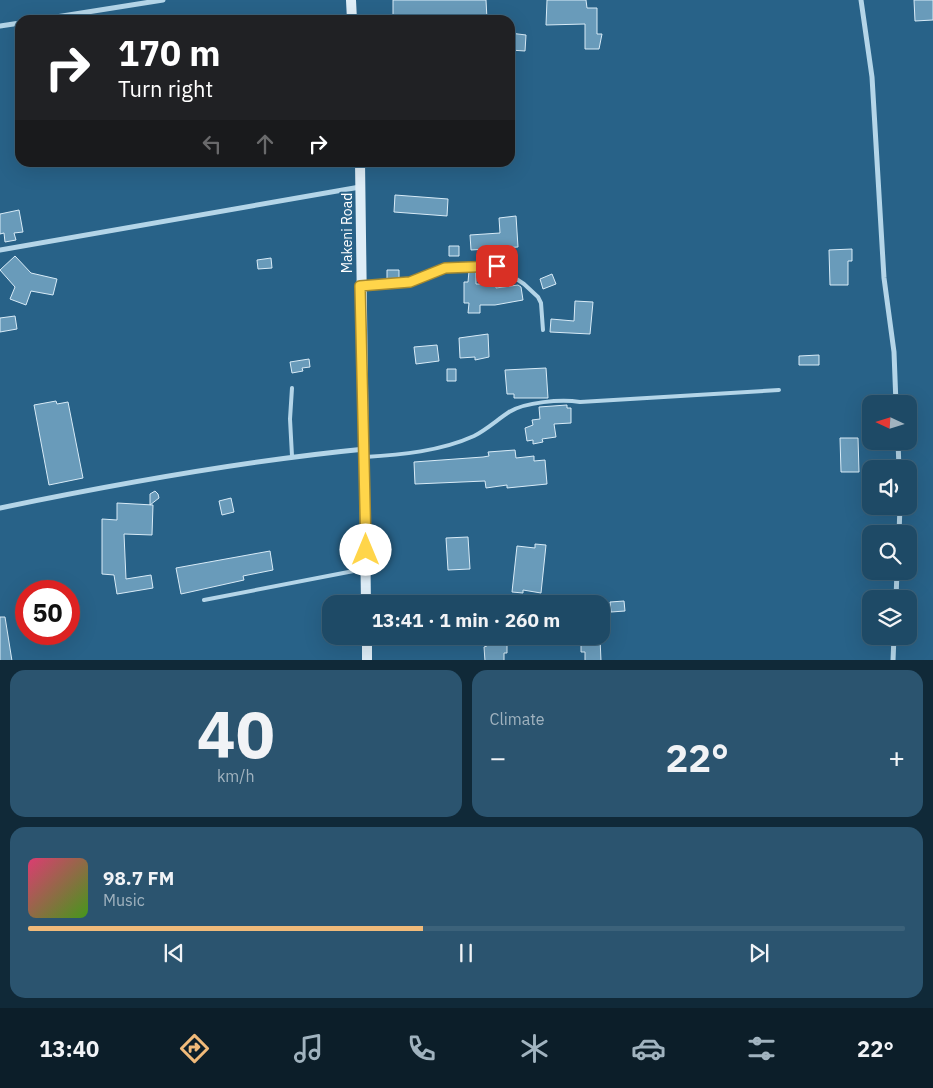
<!DOCTYPE html>
<html lang="en">
<head>
<meta charset="utf-8">
<style>
	:root { --surface:#1e4a66; --page:#2b546f; --text:#f1f3f6; --muted:#a1b3bf; --line:#3c627a; --accent:#f0ba7a }
	body { margin:0; font-family:"IBM Plex Sans",sans-serif; background:var(--page); color:var(--text); height:100vh; display:flex; flex-direction:column; font-size:19px; white-space:nowrap }
	* { box-sizing:border-box; margin:0 }
	p { font-size:16px; color:var(--muted) }
	.icon { flex:none; width:28px; height:28px; fill:none; stroke:currentColor; stroke-width:2; stroke-linecap:round; stroke-linejoin:round }
	.map { position:relative; height:660px; overflow:hidden }
	.details { display:flex; flex-direction:column; gap:10px; padding:10px; background:#102938; flex:1 }
	.details>* { flex:none }
	.banner { position:absolute; left:15px; top:15px; width:500px; height:152px; border-radius:15px; box-shadow:0 5px 20px #0002,0 0 0 1px var(--line); background:#202124; color:#fff; overflow:hidden }
	.needle { width:32px; rotate:274deg }
	.buttons { position:absolute; left:862px; top:395px; display:grid; gap:10px }
	.buttons a { display:grid; place-items:center; width:55px; height:55px; border-radius:10px; background:var(--surface); box-shadow:0 5px 20px #0002,0 0 0 1px var(--line); font-size:25px }
	.speed { position:absolute; left:15px; top:580px; display:flex; gap:10px; font-size:25px; font-weight:700; text-align:center }
	.speed>* { display:grid; place-content:center; width:65px; height:65px; border-radius:50%; background:var(--surface); box-shadow:0 5px 20px #0002,0 0 0 1px var(--line); line-height:1 }
	.speed .limit { border:8px solid #d22; background:#fff; color:#111 }
	.pin { position:absolute; display:grid; place-items:center; width:42px; height:42px; color:#fff; margin:-21px; border-radius:10px; box-shadow:0 2px 8px #0006 }
	.me { position:absolute; width:55px; margin:-28px; rotate:0deg; stroke-linejoin:round; filter:drop-shadow(0 0 4px #0008) }
	.turn { display:flex; align-items:center; gap:18px; height:105px; padding:0 20px; font-size:22px }
	.turn .icon { width:65px; height:65px; stroke-width:2.5 }
	.turn b { display:block; font-size:35px; line-height:42px }
	.lanes { display:flex; align-items:center; height:48px; padding:0 20px; background:#0003; justify-content:center; gap:25px; direction:ltr }
	.lanes .off { opacity:.35 }
	.big { font-size:38px; font-weight:700; line-height:1.1 }
	.details .widget { flex:1; display:flex; flex-direction:column; justify-content:center; gap:8px; min-width:0; padding:0 18px; border-radius:15px; background:var(--page) }
	.details .dial { align-items:center; gap:0 }
	.dial b { font-size:65px; line-height:1 }
	.song { display:flex; align-items:center; gap:15px }
	.cover { width:60px; height:60px; border-radius:8px; background:linear-gradient(135deg,hsl(340 70% 55%),hsl(100 70% 35%)) }
	.played { height:5px; border-radius:2px; background:linear-gradient(90deg,var(--accent) 45%,var(--line) 45%) }
	.keys { display:flex; justify-content:space-around; direction:ltr }
	.heat { display:flex; justify-content:space-between; align-items:center; font-size:28px; direction:ltr }
	.details .tiles { flex:1; display:grid; gap:10px; grid-template-columns:1fr 1fr }
	.widget:last-child { grid-column:span 2 }
	.trip { position:absolute; left:322px; top:595px; width:288px; height:50px; border-radius:15px; background:var(--surface); box-shadow:0 5px 20px #0002,0 0 0 1px var(--line); font-weight:700; line-height:50px; text-align:center }
	.dock { display:flex; height:80px; justify-content:space-around; align-items:center; background:#0c1e29; color:var(--muted) }
	.dock .icon { width:35px; height:35px }
	.dock .current { color:var(--accent) }
	.dock b { font-size:22px; color:var(--text) }
	.map>svg:first-child { display:block }
	.building { fill:#699bba; stroke:#d8ebf7 }
	.lines { fill:none; stroke-linecap:round; stroke-linejoin:round }
	.lane { stroke:#b4d5e8; stroke-width:4 }
	.street { stroke:#b4d5e8; stroke-width:5 }
	.secondary { stroke:#deedf7; stroke-width:10 }
	.route-casing { stroke:#a68a30; stroke-width:12 }
	.route { stroke:#ffd54a; stroke-width:9 }
	.labels { text-anchor:middle; dominant-baseline:central; stroke-width:4; stroke-linejoin:round; paint-order:stroke }
	.street-label { font-size:14px; fill:#fff; stroke:#286288 }
</style>
</head>
<body>
<div class="map">
<svg width="933" height="661" viewBox="0 0 933 661">
	<rect width="100%" height="100%" fill="#286288"/>
	<!-- building -->
	<path class="building" d="M393,0H486L487,19L478,20V16L456,17V20H427V18L393,20Z
		M547,0H586L587,8H597V34H602L599,49H585V24L546,25Z
		M914,0H933V20L915,21Z
		M510,33L526,35L525,51L510,50Z
		M395,195L448,199L447,216L394,212Z
		M19,210L23,232L14,233L16,240L5,242L4,233L0,234V214Z
		M516,216L518,247L471,250L470,235L500,233L499,218Z
		M449,246H459V256H449Z
		M852,249V261H848V285H830L829,250Z
		M15,256L31,273L57,279L53,295L31,291L26,305L10,299L15,287L0,270Z
		M271,258L272,268L258,269L257,260Z
		M387,270H399V279H387Z
		M469,271H476V284H496V288L518,285L521,287L523,300L495,305H480V313H468L469,303H464V282H468Z
		M552,274L556,284L543,289L540,279Z
		M575,301L593,302L590,334L550,332L551,319L574,321Z
		M15,316L17,329L0,332V318Z
		M488,334L489,357L475,360V357L460,358L459,338Z
		M437,345L439,361L416,364L414,347Z
		M819,355V365H799V356Z
		M309,359L310,367L302,368L303,371L292,373L290,362Z
		M546,368L548,398H514V394H507L505,370Z
		M447,369H456V381H447Z
		M56,401L57,404L68,402L83,478L49,485L34,405Z
		M567,405V408H571V423L554,424L556,437L542,439L543,442L533,444V440L527,441L525,428L533,425L532,420L540,419L539,407Z
		M840,438H858L859,472H841Z
		M515,450L516,458L534,456V461L545,460L547,484L507,488V485L486,488L485,481L415,484L414,462L483,457L489,456L488,452Z
		M155,491L158,494L159,498L150,505V494Z
		M231,498L234,512L222,515L219,501Z
		M117,503L153,505L152,535L124,534L126,579L151,575L153,588L117,594L114,575L102,574V519L117,520Z
		M468,537L470,569L448,570L446,538Z
		M535,544L546,545L541,593L523,590V593L512,592L517,546L535,548Z
		M270,551L273,570L243,576L244,580L181,594L176,568Z
		M624,601L625,611L611,612L610,602Z
		M0,617H5L12,661H0Z
		M581,636L600,638L601,661H585V652H581Z
		M507,640V653H504V661H485L484,647L487,646V641Z"/>
	<g class="lines">
		<!-- lane -->
		<path class="lane" d="M363,286L410,282L445,268L497,266L524,284L538,297L541,303L543,330
			M292,388L290,419L292,456
			M365,457C401,455 441,451 474,436C486,430 497,420 509,412C525,402 561,399 580,402L779,390
			M204,600L364,569"/>
		<!-- street -->
		<path class="street" d="M861,0L872,77L884,278L894,352L896,404
			M37,20L163,0
			M0,26L20,23
			M0,250L360,187
			M898,441L899,469
			M0,508C121,483 242,461 365,449
			M899,534L900,506
			M896,599L897,571
			M893,661L894,636"/>
		<!-- secondary -->
		<path class="secondary" d="M351,0L352,20
			M360,162L366,604
			M367,636V661"/>
	</g>
	<g class="lines">
		<defs>
			<path id="route" d="M366,550L360,286L410,282L445,268L497,266"/>
		</defs>
		<!-- route casing -->
		<use href="#route" class="route-casing"/>
		<!-- route -->
		<use href="#route" class="route"/>
	</g>
	<g class="labels">
		<!-- street labels -->
		<g class="street-label">
			<text transform="translate(347 233) rotate(-90)">Makeni Road</text>
		</g>
	</g>
</svg>
<div class="buttons">
<a><svg class="needle" viewBox="-14 -14 28 28"><path d="M0-13l5 13h-10z" fill="#e53935"/><path d="M0 13l5-13h-10z" fill="#a1b3bf"/></svg></a>
<a><svg class="icon" aria-label="sound" viewBox="0 0 24 24"><path d="M4 9h4l5-4v14l-5-4H4zM17 9q2 3 0 6"/></svg></a>
<a><svg class="icon" aria-label="search" viewBox="0 0 24 24"><circle cx="10" cy="10" r="6"/><path d="M15 15l6 6"/></svg></a>
<a><svg class="icon" aria-label="layers" viewBox="0 0 24 24"><path d="M12 4l9 5-9 5-9-5zM3 14l9 5 9-5"/></svg></a>
</div>
<div class="speed"><div class="limit">50</div></div>
<div class="pin" style="left:497px;top:266px;background:#d93025"><svg class="icon" aria-label="arrive" viewBox="0 0 24 24"><path d="M6 21V4h12l-3 4 3 4H6"/></svg></div>
<svg class="me" style="left:366px;top:550px" viewBox="-20 -20 40 40"><circle r="19" fill="#fff"/><path d="M0-13L10 11 0 6-10 11z" fill="#ffd54a"/></svg>
<div class="trip">13:41 · 1 min · 260 m</div>
<div class="banner">
<div class="turn"><svg class="icon" aria-label="right" viewBox="0 0 24 24"><path d="M7 20v-9h11M14 6l5 5-5 5"/></svg><div><b>170 m</b>Turn right</div></div>
<div class="lanes"><svg class="icon off" aria-label="left" viewBox="0 0 24 24"><path d="M17 20v-9H6M10 6l-5 5 5 5"/></svg><svg class="icon off" aria-label="ahead" viewBox="0 0 24 24"><path d="M12 20V5M6 11l6-6 6 6"/></svg><svg class="icon" aria-label="right" viewBox="0 0 24 24"><path d="M7 20v-9h11M14 6l5 5-5 5"/></svg></div>
</div>
</div>
<section class="details">
<div class="tiles">
<div class="widget dial"><b>40</b><p>km/h</p></div>
<div class="widget"><p>Climate</p>
<div class="heat"><a>−</a><b class="big">22°</b><a>+</a></div>
</div>
<div class="widget">
<div class="song"><i class="cover"></i><div><b>98.7 FM</b><p>Music</p></div></div>
<div class="played"></div>
<div class="keys"><svg class="icon" aria-label="previous" viewBox="0 0 24 24"><path d="M18 5L8 12l10 7zM5 5v14"/></svg><svg class="icon" aria-label="pause" viewBox="0 0 24 24"><path d="M8 5v14M16 5v14"/></svg><svg class="icon" aria-label="next" viewBox="0 0 24 24"><path d="M6 5l10 7-10 7zM19 5v14"/></svg></div>
</div>
</div>
</section>
<nav class="dock">
<b>13:40</b>
<svg class="icon current" aria-label="directions" viewBox="0 0 24 24"><path d="M12 3l9 9-9 9-9-9zM9 14v-3h6M13 9l2 2-2 2"/></svg>
<svg class="icon" aria-label="music" viewBox="0 0 24 24"><path d="M9 18V5l10-2v13"/><circle cx="6" cy="18" r="3"/><circle cx="16" cy="16" r="3"/></svg>
<svg class="icon" aria-label="phone" viewBox="0 0 24 24"><path d="M5 4h4l2 5-3 2q2 4 5 5l2-3 5 2v4C11 20 4 13 5 4z"/></svg>
<svg class="icon" aria-label="climate" viewBox="0 0 24 24"><path d="M12 3v18M4 7l16 10M4 17L20 7"/></svg>
<svg class="icon" aria-label="car" viewBox="0 0 24 24"><path d="M5 17H2v-5l4-1 3-4h7l3 4 3 1v5h-3M9 17h6M6 11h13"/><circle cx="7" cy="17" r="2"/><circle cx="17" cy="17" r="2"/></svg>
<svg class="icon" aria-label="filters" viewBox="0 0 24 24"><path d="M4 7h16M4 17h16"/><circle cx="9" cy="7" r="2"/><circle cx="15" cy="17" r="2"/></svg>
<b>22°</b>
</nav>
</body>
</html>
